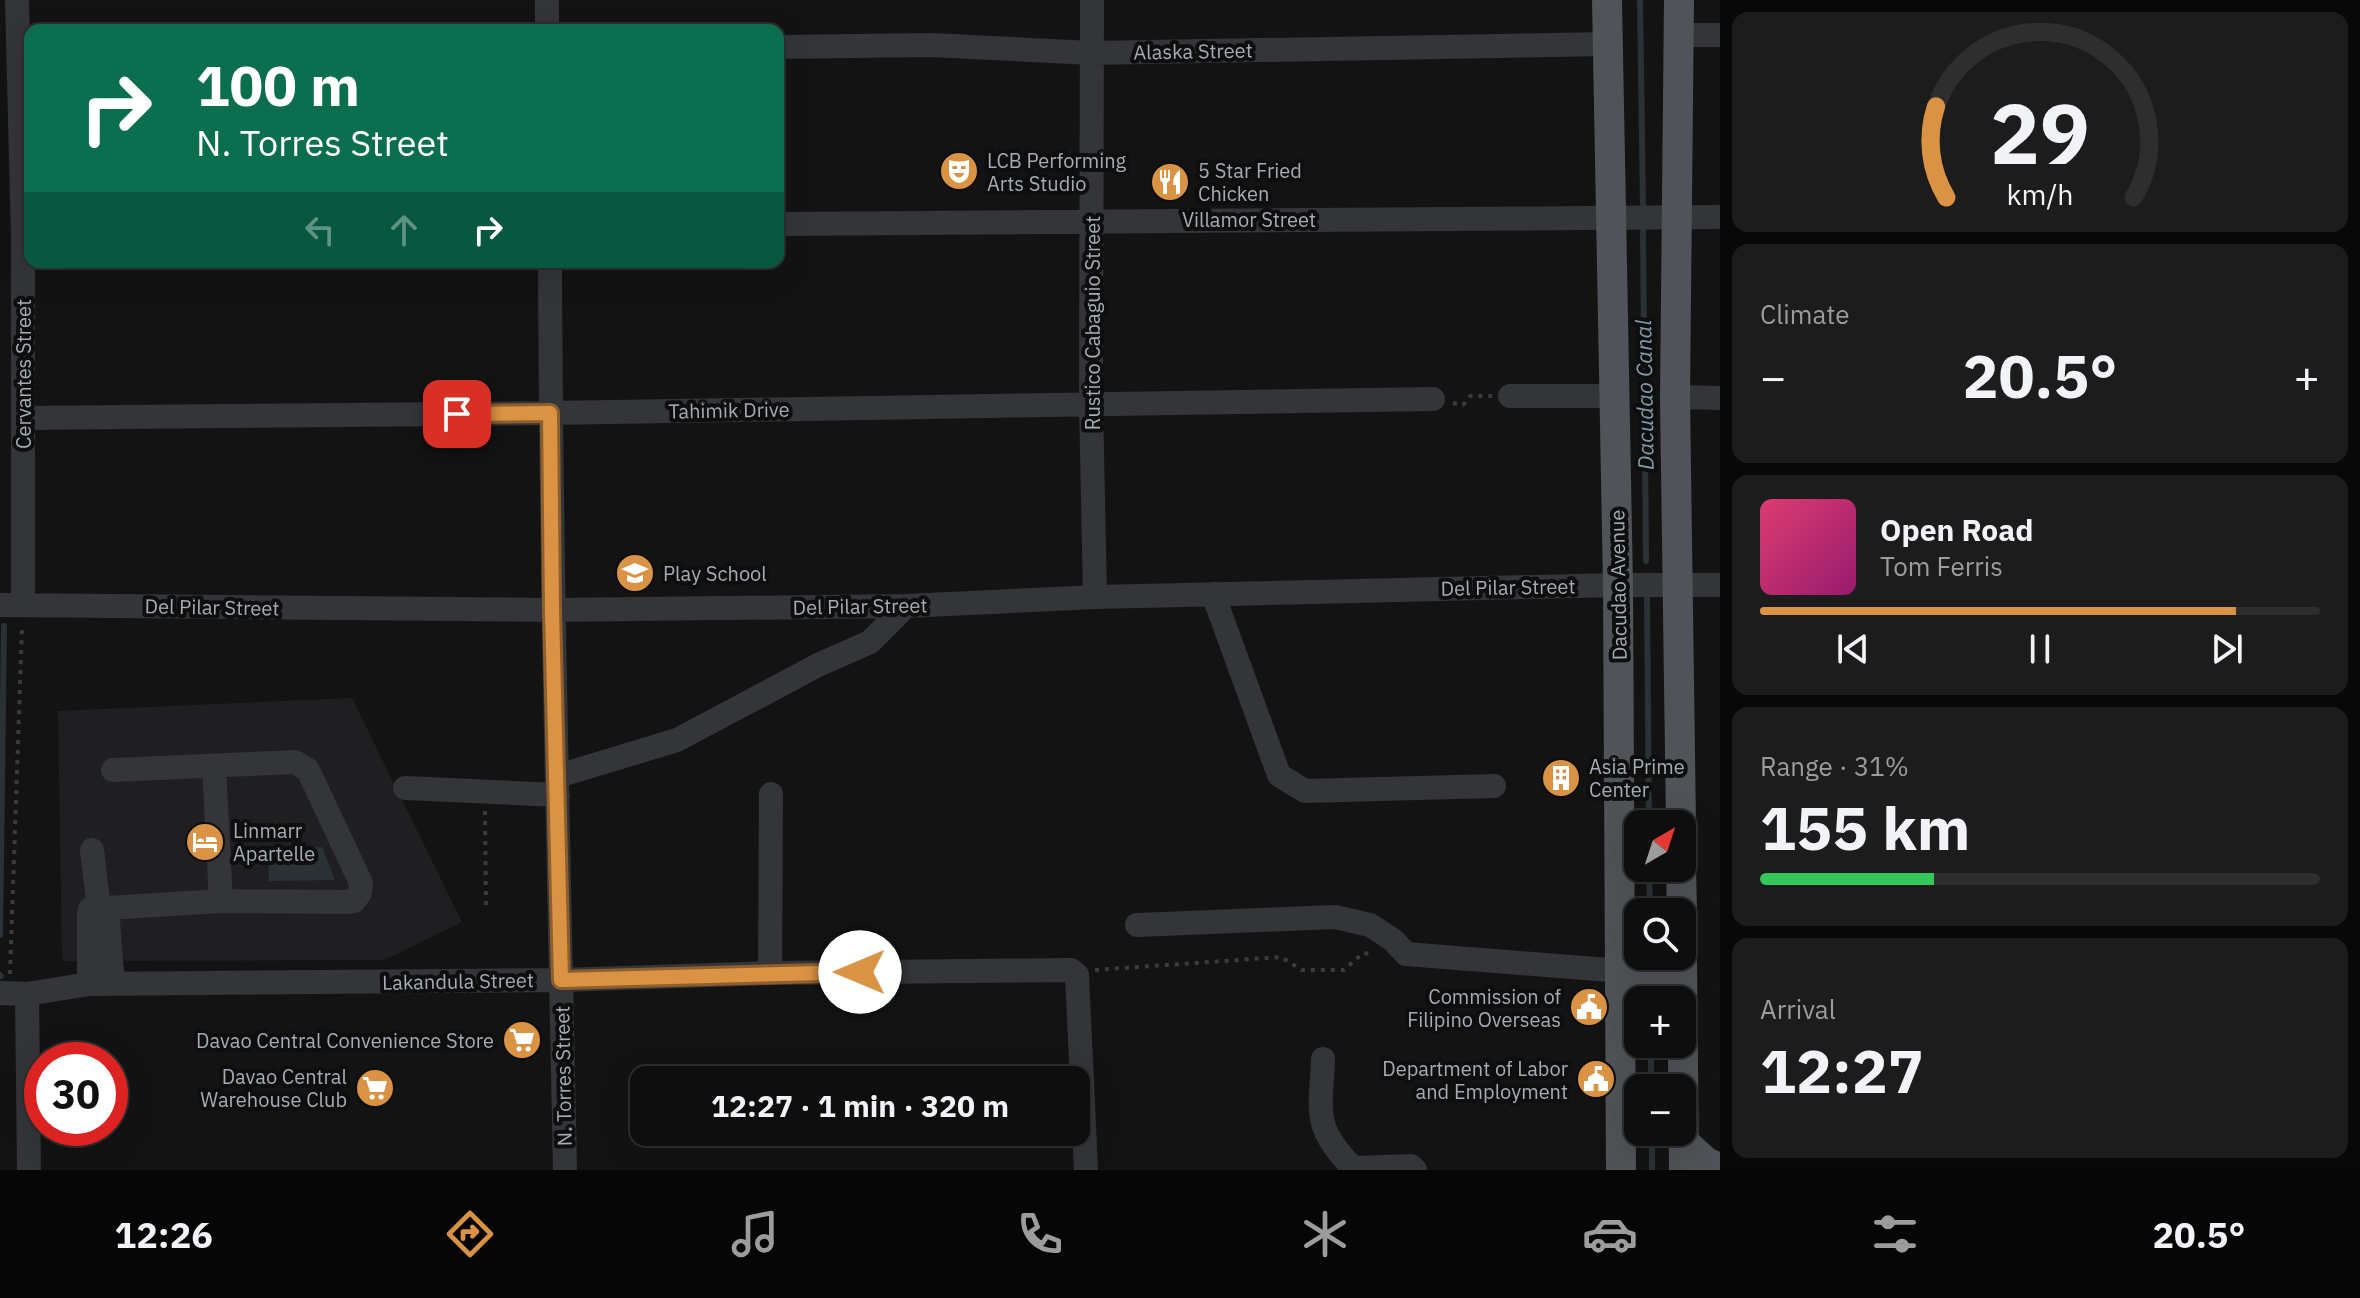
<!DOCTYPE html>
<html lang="en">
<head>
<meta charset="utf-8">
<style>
	:root { --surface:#0e0e0f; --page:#1c1c1d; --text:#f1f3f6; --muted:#9b9c9e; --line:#2e2e2f; --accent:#da9244 }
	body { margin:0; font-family:"IBM Plex Sans",sans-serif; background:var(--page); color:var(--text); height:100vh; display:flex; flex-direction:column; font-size:30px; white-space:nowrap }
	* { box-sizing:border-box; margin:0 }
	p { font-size:26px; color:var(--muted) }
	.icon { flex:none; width:44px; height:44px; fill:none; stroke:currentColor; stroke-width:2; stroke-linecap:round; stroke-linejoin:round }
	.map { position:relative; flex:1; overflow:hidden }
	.sheet { display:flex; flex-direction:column; gap:12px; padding:12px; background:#080808; width:640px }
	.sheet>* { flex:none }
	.hud { position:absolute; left:24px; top:24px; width:760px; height:244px; border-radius:16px; box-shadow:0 8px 32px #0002,0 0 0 2px var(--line); background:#0b6e4f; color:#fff; overflow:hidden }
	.needle { width:52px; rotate:39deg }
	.tools { position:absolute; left:1624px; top:810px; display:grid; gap:16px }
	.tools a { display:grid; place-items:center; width:72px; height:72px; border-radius:16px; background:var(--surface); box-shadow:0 8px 32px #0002,0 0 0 2px var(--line); font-size:40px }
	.speed { position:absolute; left:24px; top:1042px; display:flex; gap:16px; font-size:40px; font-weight:700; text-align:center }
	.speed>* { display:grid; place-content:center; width:104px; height:104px; border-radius:50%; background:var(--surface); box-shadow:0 8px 32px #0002,0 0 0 2px var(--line); line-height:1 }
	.speed .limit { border:12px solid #d22; background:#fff; color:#111 }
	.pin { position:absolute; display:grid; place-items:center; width:68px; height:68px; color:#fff; margin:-34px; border-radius:16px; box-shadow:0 4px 12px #0006 }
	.me { position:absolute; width:88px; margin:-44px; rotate:270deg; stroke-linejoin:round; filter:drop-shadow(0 0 6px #0008) }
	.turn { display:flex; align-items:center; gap:28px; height:168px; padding:0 40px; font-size:36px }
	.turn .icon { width:104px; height:104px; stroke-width:2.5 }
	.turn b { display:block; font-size:56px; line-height:68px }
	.lanes { display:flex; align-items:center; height:76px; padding:0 40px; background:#0003; justify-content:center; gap:40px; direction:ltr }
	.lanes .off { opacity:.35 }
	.big { font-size:60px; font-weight:700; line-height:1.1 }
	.sheet .widget { flex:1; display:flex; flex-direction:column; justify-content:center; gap:12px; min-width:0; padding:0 28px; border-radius:16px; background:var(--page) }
	.sheet .dial { align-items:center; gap:0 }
	.dial svg { height:208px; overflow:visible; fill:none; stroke:var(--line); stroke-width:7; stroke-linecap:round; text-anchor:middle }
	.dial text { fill:var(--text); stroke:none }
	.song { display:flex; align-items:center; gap:24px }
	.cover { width:96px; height:96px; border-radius:12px; background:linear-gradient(135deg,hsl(340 70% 55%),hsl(320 70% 35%)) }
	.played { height:8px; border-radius:4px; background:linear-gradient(90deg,var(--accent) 85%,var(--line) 85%) }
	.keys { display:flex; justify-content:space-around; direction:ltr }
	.heat { display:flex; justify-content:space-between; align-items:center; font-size:44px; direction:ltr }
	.charge { height:12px; border-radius:6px; background:linear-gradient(90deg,#34c759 31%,var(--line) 0) }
	.trip { position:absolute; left:630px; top:1066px; width:460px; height:80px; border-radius:16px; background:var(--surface); box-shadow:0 8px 32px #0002,0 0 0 2px var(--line); font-weight:700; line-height:80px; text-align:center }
	.tabs { display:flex; height:128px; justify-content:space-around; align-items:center; background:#060606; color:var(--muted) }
	.tabs .icon { width:56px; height:56px }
	.tabs .current { color:var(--accent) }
	.tabs b { font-size:36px; color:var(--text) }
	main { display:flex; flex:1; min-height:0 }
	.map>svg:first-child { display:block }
	.built { fill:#1f1f21 }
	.water { fill:#2b3236 }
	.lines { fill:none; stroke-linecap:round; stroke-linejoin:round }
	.stream { stroke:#2b3236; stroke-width:6 }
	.path { stroke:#3a3c3f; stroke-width:4; stroke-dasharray:4 6; stroke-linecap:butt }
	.minor { stroke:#343538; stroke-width:24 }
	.major { stroke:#505357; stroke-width:30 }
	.route-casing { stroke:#8e5f2c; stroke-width:20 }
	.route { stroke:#da9244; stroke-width:14 }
	.labels { text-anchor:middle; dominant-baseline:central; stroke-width:8; stroke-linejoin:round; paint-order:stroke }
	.street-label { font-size:20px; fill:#a6acb3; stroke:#0e0e0f }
	.poi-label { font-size:20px; fill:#a6acb3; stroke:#0e0e0f; text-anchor:start }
	.water-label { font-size:22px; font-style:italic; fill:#819caa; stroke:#0e0e0f }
</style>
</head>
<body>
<main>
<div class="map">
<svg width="1720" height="1170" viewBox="0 0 1720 1170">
	<rect width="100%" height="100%" fill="#131314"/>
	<!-- built -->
	<path class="built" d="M352,698L462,922L384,960L62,961L58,711Z"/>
	<!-- water -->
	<path class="water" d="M322,847L335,880L269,881L268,848Z"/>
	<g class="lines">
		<!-- stream -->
		<path class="stream" d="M1640,0L1643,206
			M1643,230L1646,561
			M1647,598L1649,824
			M1649,868L1650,912
			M0,935L4,626
			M0,975L1,976
			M1650,991V1000
			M1651,1044V1088
			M1652,1132V1170"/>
		<!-- path -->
		<path class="path" d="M1453,403L1463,405L1470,396H1492
			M485,811L486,910
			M1095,970L1281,957L1302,970H1344L1363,953L1372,954
			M10,974L22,627"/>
		<!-- minor -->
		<path class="minor" d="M17,0L23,237V605
			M547,0V30
			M1092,0L1091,403L1095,597
			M1679,35H1720
			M778,47L931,45L1092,53L1608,44
			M778,224L1720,217
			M550,262C551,565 559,867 565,1170
			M1510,396H1615
			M1675,397L1720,398
			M24,418L550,413L1433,399
			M1213,594L1279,775L1305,791L1494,786
			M0,605L552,610L906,606L1095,597L1618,585H1720
			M214,766L221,901
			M558,776L677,740L818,665L870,642L906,606
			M405,788L558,795
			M92,850L98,901L107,909L113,984
			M90,909L221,901L346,902L354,901L360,893L361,883L308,770L295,762L113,770
			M1137,925L1335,917L1370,925L1393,940L1406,954L1621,971
			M770,973L771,794
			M89,984V913L98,901
			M0,993L27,994L89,984L561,980L770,973L1071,970L1077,975L1086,1170
			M27,994L29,1170
			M1323,1059C1321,1113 1312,1126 1353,1168L1411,1166L1415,1170"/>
		<!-- major -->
		<path class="major" d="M1607,0L1618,585L1621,1170
			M1679,0L1675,397L1681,824
			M1681,868L1682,912
			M1682,955L1684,1170
			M1621,971L1682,973
			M1683,1141L1706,1162L1720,1168"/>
	</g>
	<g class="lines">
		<defs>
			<path id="route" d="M457,414L550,413L552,610L561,980L860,972"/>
		</defs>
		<!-- route casing -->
		<use href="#route" class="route-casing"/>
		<!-- route -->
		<use href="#route" class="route"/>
	</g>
	<!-- icons -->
	<defs>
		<symbol id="theatre-disc" viewBox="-11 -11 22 22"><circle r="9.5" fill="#da9244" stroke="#0e0e0f"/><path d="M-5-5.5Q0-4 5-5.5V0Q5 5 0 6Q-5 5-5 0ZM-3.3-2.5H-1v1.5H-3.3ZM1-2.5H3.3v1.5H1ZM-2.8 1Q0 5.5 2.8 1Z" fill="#fff"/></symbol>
		<symbol id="restaurant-disc" viewBox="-11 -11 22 22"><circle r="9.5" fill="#da9244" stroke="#0e0e0f"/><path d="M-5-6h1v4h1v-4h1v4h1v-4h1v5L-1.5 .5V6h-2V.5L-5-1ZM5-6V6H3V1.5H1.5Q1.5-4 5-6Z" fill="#fff"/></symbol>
		<symbol id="school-disc" viewBox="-11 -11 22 22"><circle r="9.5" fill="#da9244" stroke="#0e0e0f"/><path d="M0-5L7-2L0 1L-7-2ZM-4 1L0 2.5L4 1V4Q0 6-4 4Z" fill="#fff"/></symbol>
		<symbol id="building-disc" viewBox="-11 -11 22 22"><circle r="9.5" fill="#da9244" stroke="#0e0e0f"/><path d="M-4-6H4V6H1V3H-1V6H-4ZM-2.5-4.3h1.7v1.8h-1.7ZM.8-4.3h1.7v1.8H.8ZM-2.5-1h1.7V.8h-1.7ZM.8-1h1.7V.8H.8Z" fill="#fff"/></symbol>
		<symbol id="hotel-disc" viewBox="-11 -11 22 22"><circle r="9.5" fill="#da9244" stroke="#0e0e0f"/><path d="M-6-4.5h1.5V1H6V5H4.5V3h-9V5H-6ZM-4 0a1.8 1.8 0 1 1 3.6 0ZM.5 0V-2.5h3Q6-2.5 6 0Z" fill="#fff"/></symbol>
		<symbol id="civic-disc" viewBox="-11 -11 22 22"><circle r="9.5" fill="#da9244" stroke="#0e0e0f"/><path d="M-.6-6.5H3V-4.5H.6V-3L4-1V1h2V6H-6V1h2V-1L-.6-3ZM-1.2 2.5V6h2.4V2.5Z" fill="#fff"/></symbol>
		<symbol id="supermarket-disc" viewBox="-11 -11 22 22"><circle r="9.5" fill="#da9244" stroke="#0e0e0f"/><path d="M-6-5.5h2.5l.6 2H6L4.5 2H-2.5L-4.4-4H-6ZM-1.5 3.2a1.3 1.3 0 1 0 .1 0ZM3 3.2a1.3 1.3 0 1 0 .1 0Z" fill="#fff"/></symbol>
	</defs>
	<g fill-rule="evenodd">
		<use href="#theatre-disc" x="937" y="149" width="44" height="44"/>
		<use href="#restaurant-disc" x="1148" y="160" width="44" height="44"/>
		<use href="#school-disc" x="613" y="551" width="44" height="44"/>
		<use href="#building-disc" x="1539" y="756" width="44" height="44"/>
		<use href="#hotel-disc" x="183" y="820" width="44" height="44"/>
		<use href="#civic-disc" x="1567" y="985" width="44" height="44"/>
		<use href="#supermarket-disc" x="500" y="1018" width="44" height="44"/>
		<use href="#civic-disc" x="1574" y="1057" width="44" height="44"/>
		<use href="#supermarket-disc" x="353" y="1066" width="44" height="44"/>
	</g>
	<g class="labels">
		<!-- street labels -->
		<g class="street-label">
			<text transform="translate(1193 51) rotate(-1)">Alaska Street</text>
			<text x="1249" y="219">Villamor Street</text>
			<text transform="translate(1092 323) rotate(-90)">Rustico Cabaguio Street</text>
			<text transform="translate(23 374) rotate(-90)">Cervantes Street</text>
			<text transform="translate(729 410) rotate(-1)">Tahimik Drive</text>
			<text transform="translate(1618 585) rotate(-91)">Dacudao Avenue</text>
			<text transform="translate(1508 587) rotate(-1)">Del Pilar Street</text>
			<text transform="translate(860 606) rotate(-1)">Del Pilar Street</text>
			<text transform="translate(212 607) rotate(1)">Del Pilar Street</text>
			<text transform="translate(458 981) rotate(-1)">Lakandula Street</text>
			<text transform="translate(563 1076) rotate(-91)">N. Torres Street</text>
		</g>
		<!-- poi labels -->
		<g class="poi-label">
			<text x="987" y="160">LCB Performing<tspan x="987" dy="23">Arts Studio</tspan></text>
			<text x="1198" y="170">5 Star Fried<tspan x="1198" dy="23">Chicken</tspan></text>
			<text x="663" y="573">Play School</text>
			<text x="1589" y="766">Asia Prime<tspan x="1589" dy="23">Center</tspan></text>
			<text x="233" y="830">Linmarr<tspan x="233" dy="23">Apartelle</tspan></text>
			<text x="1561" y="996" text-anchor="end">Commission of<tspan x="1561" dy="23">Filipino Overseas</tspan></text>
			<text x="494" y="1040" text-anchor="end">Davao Central Convenience Store</text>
			<text x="1568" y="1068" text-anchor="end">Department of Labor<tspan x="1568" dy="23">and Employment</tspan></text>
			<text x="347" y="1076" text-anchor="end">Davao Central<tspan x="347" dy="23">Warehouse Club</tspan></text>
		</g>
		<!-- water labels -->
		<g class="water-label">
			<text transform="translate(1644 395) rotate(-91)">Dacudao Canal</text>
		</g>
	</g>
</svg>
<div class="tools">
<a><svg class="needle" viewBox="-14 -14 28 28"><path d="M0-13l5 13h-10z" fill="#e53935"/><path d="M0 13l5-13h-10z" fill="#9b9c9e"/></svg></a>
<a><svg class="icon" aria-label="search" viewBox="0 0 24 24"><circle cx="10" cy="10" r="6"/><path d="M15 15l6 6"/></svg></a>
<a>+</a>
<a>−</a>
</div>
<div class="speed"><div class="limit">30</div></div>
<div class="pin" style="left:457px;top:414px;background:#d93025"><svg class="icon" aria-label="arrive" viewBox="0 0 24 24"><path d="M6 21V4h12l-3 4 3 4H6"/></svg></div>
<svg class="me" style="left:860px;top:972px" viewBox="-20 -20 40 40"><circle r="19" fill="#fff"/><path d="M0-13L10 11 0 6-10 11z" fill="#da9244"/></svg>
<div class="trip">12:27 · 1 min · 320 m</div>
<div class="hud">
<div class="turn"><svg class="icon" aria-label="right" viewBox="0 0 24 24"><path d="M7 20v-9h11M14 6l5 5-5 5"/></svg><div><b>100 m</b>N. Torres Street</div></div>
<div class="lanes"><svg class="icon off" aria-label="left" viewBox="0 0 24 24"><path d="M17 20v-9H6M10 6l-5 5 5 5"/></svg><svg class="icon off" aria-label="ahead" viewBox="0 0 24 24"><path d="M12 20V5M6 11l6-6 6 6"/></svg><svg class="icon" aria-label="right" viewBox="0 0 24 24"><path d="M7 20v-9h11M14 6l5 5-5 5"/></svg></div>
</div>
</div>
<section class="sheet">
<div class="widget dial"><svg viewBox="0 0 100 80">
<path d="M14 69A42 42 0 1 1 86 69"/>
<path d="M14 69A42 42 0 0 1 10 34" stroke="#da9244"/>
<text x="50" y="56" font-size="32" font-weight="700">29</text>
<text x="50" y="72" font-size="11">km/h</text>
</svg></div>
<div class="widget"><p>Climate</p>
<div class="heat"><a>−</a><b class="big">20.5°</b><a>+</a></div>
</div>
<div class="widget">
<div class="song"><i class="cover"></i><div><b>Open Road</b><p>Tom Ferris</p></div></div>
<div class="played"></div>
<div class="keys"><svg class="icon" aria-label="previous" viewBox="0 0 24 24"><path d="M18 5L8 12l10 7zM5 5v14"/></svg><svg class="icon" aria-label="pause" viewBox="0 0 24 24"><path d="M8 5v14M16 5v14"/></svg><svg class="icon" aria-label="next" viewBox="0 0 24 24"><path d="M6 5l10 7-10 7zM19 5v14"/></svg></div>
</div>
<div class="widget"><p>Range · 31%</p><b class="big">155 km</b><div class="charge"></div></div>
<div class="widget"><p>Arrival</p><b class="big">12:27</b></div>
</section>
</main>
<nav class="tabs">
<b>12:26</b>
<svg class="icon current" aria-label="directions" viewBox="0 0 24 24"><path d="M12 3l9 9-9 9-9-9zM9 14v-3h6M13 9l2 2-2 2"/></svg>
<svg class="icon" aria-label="music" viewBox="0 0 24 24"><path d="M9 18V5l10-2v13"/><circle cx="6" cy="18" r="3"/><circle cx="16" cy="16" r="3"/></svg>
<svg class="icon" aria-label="phone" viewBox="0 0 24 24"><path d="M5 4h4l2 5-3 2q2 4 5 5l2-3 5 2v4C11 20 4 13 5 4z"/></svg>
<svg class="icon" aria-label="climate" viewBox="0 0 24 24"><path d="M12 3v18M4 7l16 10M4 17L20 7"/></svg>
<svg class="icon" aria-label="car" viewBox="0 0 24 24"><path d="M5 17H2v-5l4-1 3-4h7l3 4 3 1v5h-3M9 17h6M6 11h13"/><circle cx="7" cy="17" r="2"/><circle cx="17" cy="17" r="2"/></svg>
<svg class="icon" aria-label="filters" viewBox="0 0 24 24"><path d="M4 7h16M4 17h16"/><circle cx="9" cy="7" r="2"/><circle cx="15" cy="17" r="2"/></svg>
<b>20.5°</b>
</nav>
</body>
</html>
